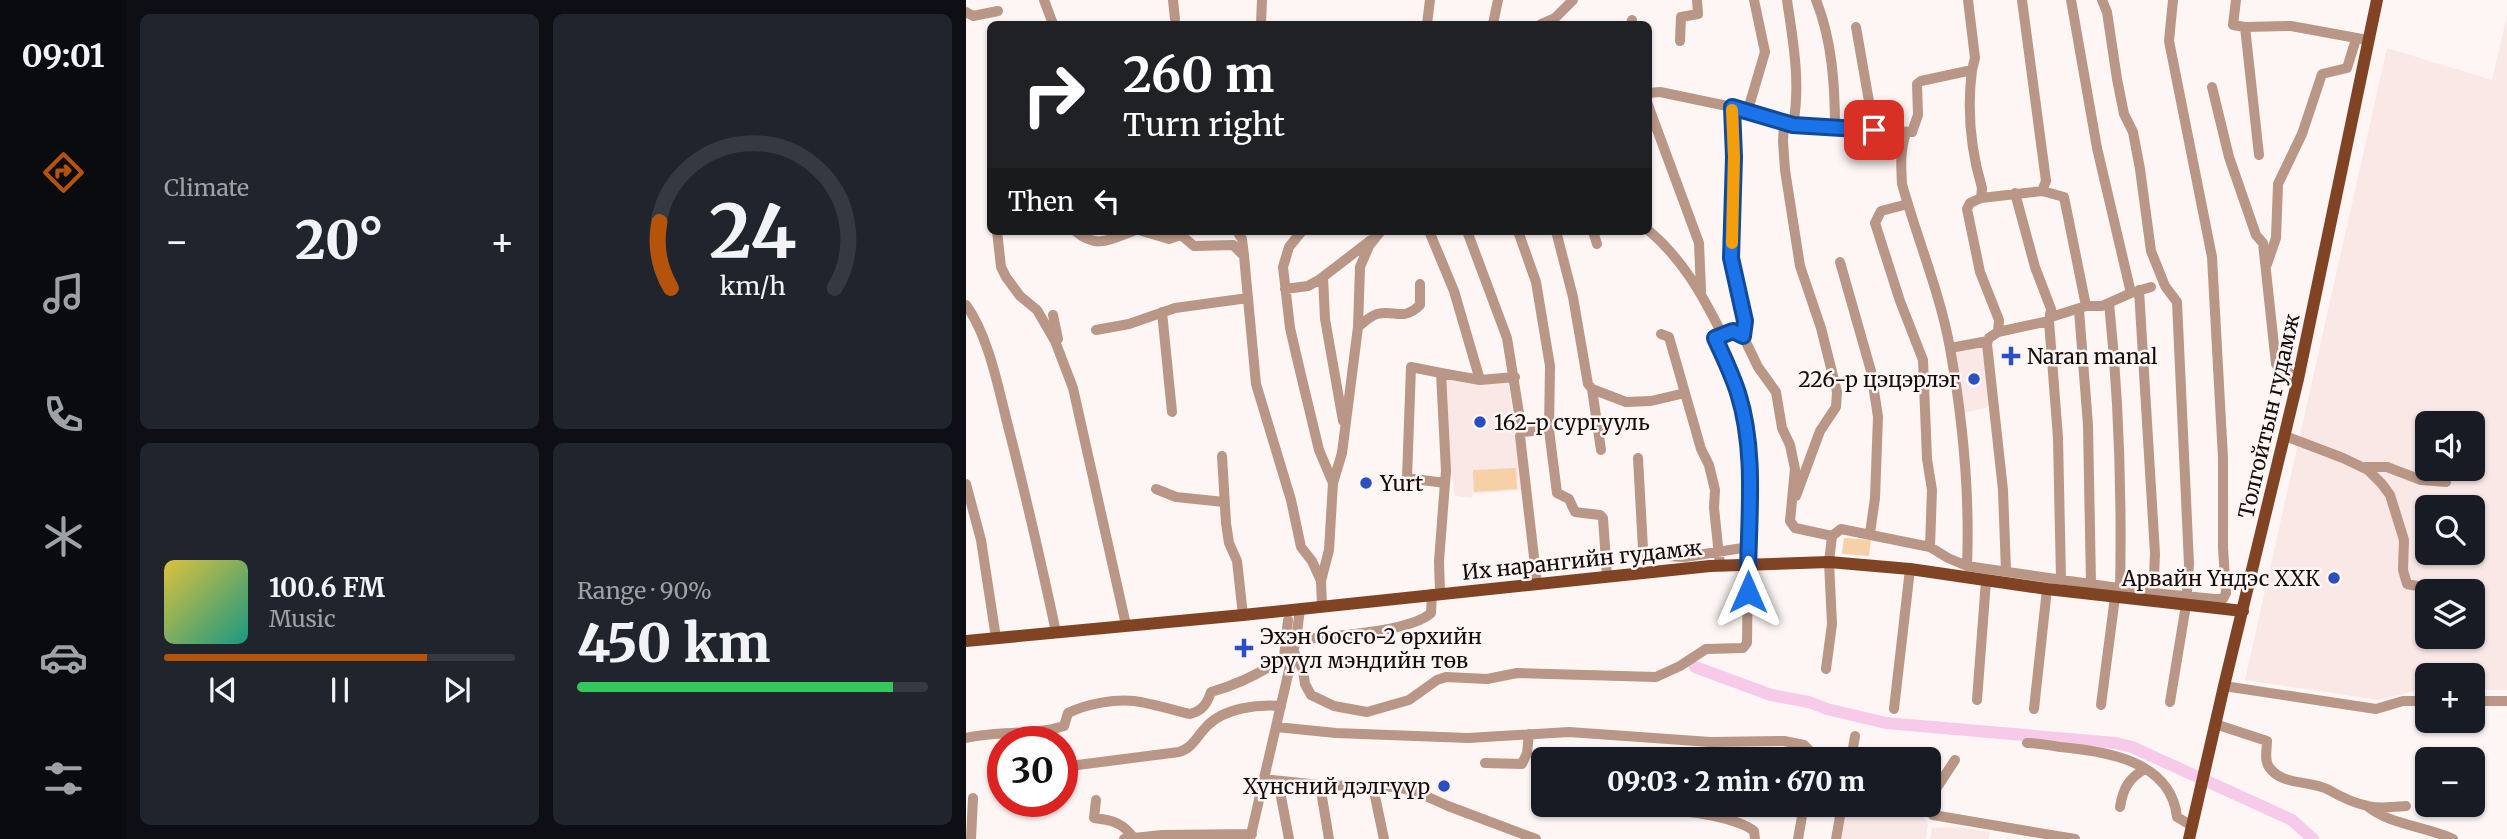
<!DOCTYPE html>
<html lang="en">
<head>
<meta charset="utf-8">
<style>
	:root { --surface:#171b24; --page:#20242c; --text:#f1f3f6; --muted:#9ea1a6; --line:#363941; --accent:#b45309 }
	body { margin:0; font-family:Merriweather,serif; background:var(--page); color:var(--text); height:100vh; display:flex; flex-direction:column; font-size:26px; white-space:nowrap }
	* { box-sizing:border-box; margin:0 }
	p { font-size:23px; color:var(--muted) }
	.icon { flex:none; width:38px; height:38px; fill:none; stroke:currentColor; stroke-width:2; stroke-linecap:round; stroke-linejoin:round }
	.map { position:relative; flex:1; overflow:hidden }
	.panel { display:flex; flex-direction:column; gap:14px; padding:14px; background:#0d0f14; width:840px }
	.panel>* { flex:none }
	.top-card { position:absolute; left:21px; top:21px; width:665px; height:214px; border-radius:10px; box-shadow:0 2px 5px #0004; background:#202124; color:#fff; overflow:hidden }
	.controls { position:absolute; left:1449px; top:411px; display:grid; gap:14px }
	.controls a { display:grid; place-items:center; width:70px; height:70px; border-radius:10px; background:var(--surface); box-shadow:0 2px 5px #0004; font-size:35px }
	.speed { position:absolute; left:21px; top:726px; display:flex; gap:14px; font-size:35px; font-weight:700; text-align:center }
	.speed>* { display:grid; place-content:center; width:91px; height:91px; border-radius:50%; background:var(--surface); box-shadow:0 2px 5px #0004; line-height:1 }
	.speed .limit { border:10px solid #d22; background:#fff; color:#111 }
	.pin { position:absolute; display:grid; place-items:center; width:60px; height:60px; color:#fff; margin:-30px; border-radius:14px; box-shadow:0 4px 10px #0006 }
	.me { position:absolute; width:77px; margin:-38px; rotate:0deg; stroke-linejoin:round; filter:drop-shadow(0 0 5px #0008) }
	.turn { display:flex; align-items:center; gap:24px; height:147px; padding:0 21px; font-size:32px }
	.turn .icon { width:91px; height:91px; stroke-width:2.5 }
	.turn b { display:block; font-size:49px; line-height:60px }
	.then { display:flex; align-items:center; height:66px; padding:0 21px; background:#0003; gap:14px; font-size:26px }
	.big { font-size:52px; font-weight:800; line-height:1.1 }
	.panel .card { flex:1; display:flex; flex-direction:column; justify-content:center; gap:10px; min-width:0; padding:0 24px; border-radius:10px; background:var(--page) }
	.panel .dial { align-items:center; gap:0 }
	.dial svg { height:182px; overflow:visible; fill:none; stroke:var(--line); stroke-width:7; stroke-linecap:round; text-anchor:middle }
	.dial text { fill:var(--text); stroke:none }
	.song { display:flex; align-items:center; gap:21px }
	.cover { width:84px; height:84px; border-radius:10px; background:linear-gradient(135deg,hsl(50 70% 55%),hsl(170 70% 35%)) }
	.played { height:7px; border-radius:4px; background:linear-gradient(90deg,var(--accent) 75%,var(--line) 75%) }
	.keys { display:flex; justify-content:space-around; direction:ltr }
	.heat { display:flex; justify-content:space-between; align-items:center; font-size:38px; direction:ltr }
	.charge { height:10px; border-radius:5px; background:linear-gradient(90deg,#34c759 90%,var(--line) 0) }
	.panel .tiles { flex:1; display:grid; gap:14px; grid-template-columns:repeat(2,1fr) }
	.trip { position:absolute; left:565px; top:747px; width:410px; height:70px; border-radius:10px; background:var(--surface); box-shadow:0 2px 5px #0004; font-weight:800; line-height:70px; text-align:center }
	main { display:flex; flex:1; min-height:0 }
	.tabs { display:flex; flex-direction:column; width:126px; justify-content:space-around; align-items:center; background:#090b0e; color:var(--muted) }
	.tabs .icon { width:49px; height:49px }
	.tabs .current { color:var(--accent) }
	.tabs b { font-size:32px; color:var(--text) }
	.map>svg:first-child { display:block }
	.built { fill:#f9e8e6; fill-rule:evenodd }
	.green { fill:#f6d0a6 }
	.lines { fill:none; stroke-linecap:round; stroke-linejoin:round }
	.river { stroke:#f7caea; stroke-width:12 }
	.minor { stroke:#b99685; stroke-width:10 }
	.major { stroke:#804425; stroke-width:12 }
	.route-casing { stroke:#114b97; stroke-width:18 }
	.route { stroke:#1a73e8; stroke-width:12 }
	.slow { stroke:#f59e0b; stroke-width:12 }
	.poi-dot { fill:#2c4fbf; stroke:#fdf6f5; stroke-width:2.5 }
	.labels { text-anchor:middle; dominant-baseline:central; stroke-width:5; stroke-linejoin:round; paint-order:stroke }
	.poi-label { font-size:21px; fill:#160b0a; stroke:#fdf6f5; text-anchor:start }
	.street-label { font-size:21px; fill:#160b0a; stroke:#fdf6f5 }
</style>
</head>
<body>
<main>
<nav class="tabs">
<b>09:01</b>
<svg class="icon current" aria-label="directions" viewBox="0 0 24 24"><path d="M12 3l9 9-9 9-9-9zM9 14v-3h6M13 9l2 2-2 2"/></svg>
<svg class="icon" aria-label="music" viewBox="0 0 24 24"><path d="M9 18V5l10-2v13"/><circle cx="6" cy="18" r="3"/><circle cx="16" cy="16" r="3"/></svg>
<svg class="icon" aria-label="phone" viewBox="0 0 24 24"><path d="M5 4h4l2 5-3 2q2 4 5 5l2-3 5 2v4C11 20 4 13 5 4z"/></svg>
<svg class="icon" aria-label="climate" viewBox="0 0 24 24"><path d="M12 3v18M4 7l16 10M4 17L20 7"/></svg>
<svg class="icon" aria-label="car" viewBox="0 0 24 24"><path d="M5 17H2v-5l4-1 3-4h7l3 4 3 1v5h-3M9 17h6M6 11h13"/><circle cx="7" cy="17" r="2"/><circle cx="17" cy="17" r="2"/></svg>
<svg class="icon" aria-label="filters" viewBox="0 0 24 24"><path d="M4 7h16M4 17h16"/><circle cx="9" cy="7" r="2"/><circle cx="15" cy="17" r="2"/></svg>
</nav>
<section class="panel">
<div class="tiles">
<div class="card"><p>Climate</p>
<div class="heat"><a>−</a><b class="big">20°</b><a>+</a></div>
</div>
<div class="card dial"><svg viewBox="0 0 100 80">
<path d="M14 69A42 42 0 1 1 86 69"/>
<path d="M14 69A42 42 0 0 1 9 40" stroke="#b45309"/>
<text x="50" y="56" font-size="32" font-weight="700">24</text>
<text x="50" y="72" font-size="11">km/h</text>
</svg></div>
<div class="card">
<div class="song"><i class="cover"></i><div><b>100.6 FM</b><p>Music</p></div></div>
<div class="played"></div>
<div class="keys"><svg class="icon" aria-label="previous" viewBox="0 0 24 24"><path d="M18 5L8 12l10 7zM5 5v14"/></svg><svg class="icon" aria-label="pause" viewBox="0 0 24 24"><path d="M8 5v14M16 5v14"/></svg><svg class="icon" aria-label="next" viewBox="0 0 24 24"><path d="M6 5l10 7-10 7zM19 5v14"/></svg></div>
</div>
<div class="card"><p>Range · 90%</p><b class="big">450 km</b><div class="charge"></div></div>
</div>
</section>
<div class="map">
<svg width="1541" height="839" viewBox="0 0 1541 839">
	<rect width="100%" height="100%" fill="#fdf6f5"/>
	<!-- built -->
	<path class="built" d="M1541,16V690H1507V676H1461V690L1448,691L1413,700L1279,680L1421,48L1526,80ZM1461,424H1507V469H1461ZM1461,508H1507V553H1461ZM1461,592H1507V637H1461Z
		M1018,344L1026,406L999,413L987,352Z
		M479,376L542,381L556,490L507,494L506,498L489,496L482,452Z
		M880,805H912L954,813L962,824L960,839H873Z
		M993,827L1024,832L1023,839H964L966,828Z"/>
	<!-- green -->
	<path class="green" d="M550,468L551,489L508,492L507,470Z
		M878,538L905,540L903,556L876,554Z"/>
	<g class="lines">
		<!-- river -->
		<path class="river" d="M729,667L805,695L843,702L861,709L920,723L1150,743L1166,747L1326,820L1347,839"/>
		<!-- minor -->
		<path class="minor" d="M78,0L87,24
			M207,0L209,19
			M821,0C827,41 835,84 827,125
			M850,0C866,40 869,85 869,128
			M1105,0L1131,148L1165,293
			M1136,0L1141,12L1151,79L1158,114L1167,132L1174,169L1185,251L1199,286L1211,302L1223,564L1220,605L1204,702
			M1207,0L1203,41L1246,257L1257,458V548L1260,593L1257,599H1249V608
			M1270,0L1267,25L1279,27L1325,26L1396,39
			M0,12L7,16L32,11
			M295,24L296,0
			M461,24L464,0
			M527,24L532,0
			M575,24L589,18L607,0
			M665,24L666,20
			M890,27L908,130
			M1279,27L1293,155
			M714,41L715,17L732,14L731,0
			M1006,70C1001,109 1005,151 1016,188L1015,198L1004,203L1001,209L1014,272L1033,320L1032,332L1023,338L1021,344L1037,490L1040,571
			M1246,87L1263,157L1290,235L1297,243L1310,364L1332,379
			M682,93L694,92L766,107L827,125L946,132L952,115L951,84L955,81L1006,70L1009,58L1002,0
			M682,105L733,243L735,291
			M766,107L768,157L765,258L779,321L777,336
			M781,113L799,52L788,0
			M818,124L817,141L819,170L834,266L855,328L871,392L870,407L854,431L830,496
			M940,133C934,150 935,166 936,184C951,238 974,293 984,348C997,421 1004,492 1001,566
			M1076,191L1098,197L1120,306
			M1049,193L1069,267L1085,309L1083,321L1092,438L1095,579
			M1015,198L1076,191L1080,181L1056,0
			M942,204L915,211L909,223L934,301L957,360L961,459L966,490L964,547
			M682,230C716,258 737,296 756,334L767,331L777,336L792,367L810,392L816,428L824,445L829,469L824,521L829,528L866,536
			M31,231L35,267L40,277L54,296L71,310L89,341L107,388L160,625
			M109,231C130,249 144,240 167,231
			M176,231L203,239L215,235
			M214,231L215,235L228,246L267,245L278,256L290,384L325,500L335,547L346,561L355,581
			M271,231L276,239L278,255
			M336,231L323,247L317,267L324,328L334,371L353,450L367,483L363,550L355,581L356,605
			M463,231L488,291L514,380L549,377
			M501,231L541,338L556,432L554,436L571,583
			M552,231L570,282L584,366L583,430L591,493L603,499L609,512L634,515L637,518L641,576
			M590,231L607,297L622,384L626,389L660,402L685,401L719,393L735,449L743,465L749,490L748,508L754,565
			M627,231L631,244
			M874,262L905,371L912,417L909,498L904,533
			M1301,264L1310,238L1312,184L1336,134L1356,74L1381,68L1390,39
			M357,277L359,319L377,421
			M319,289L342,286L353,280L405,240
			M1173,290L1189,554L1187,597
			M1143,303C1153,399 1156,496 1154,593
			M0,305C22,335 32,386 41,422C59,492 75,562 90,632
			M1113,310L1122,425L1125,584
			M196,312L206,412
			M87,315L92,339
			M392,327C397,323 404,316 411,314C428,309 437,322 454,305V284
			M130,330L163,324L209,308L282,298
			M1032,332L1083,321L1085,317L1120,306H1136L1165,293L1185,287
			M695,334L703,337L719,393
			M984,348L1022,341
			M475,373L514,380
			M626,389L635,450
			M556,432L583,430
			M1319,436L1377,458L1402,470L1416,484L1424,495L1438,540L1437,570L1441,584L1481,592
			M256,456L260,523L263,543L271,561L277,615
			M672,458L677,549L680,555L719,557L783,547
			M1399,467H1421L1455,480L1480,482
			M367,483L376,453L392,327L394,267L403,246L415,231
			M0,484L15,540L30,638
			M190,489L210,497L258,502
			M474,593L473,561L479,483L480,471L475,373L445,367L441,478L479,483
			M330,640C361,636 443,633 465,613L466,594
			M327,650L337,670L339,684L345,695L368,706L401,712L443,700L471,680L480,677L521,679L551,673L690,677L714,666L740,649L777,648L781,643L782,564L785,535L782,451L772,393L749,338L756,334
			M860,669L866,624L863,562L866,536L875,529L964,547L982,558L1001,566L1187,593L1249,599
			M1258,686L1410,709L1437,701H1461
			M1011,700L1020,581
			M1507,701H1541
			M1135,705L1149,597
			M928,709L944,569
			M1068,709L1081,589
			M1249,724L1301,741C1301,749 1298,760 1303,767C1316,786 1344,780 1363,790C1375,797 1387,803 1402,806C1415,809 1427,807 1440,806
			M310,727L370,733L502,738L603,732L744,742L818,741L838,745L843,750L844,760
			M0,738C32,730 67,736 98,726L102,713C120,704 148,699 168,701C184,703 207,710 224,714C236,711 241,704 245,692C270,685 297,672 318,657L322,620
			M1061,743C1072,743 1083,745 1094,747C1138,751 1205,760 1211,817L1226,826
			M885,760L889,736
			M989,760L966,795L963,811L967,815L1109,839
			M519,763L556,764L561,753L563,734
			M96,767L213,752C227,748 231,736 241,726C258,708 292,704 315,706
			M297,779L354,785L430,787L451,792L482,806L570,839
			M312,781L323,839
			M354,785L363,839
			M407,787L418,839
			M130,800L128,818C146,820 158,823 168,839
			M670,805C700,810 764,813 788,831L789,839
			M1401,806C1424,825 1459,826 1487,839
			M1154,807C1157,788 1163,778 1179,769
			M5,839L7,798
			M158,839L196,835L286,834
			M284,839L330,640L334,609
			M832,839L838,805
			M870,839L876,805"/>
		<!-- major -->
		<path class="major" d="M0,641L277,615L744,566L863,562L944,569L1081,589L1277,611
			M1223,839L1258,686L1332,379L1411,0"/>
	</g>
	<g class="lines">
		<defs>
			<path id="route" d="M782,592C781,527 792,456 772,393C766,374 757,356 749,338L767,331L777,336L779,321L765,258L768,157L766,107L827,125L908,130"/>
		</defs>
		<!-- route casing -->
		<use href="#route" class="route-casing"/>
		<!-- route -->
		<use href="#route" class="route"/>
		<!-- slow -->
		<path class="slow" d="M766,243L768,157L766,110"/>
	</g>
	<!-- markers -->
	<g class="poi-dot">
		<path d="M1041.5 345.5h7v7h7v7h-7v7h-7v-7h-7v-7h7z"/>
		<circle cx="1008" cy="379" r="7"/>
		<circle cx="514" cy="422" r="7"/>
		<circle cx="400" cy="483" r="7"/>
		<circle cx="1368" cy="578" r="7"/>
		<path d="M274.5 637.5h7v7h7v7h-7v7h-7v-7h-7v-7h7z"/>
		<circle cx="478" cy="786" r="7"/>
	</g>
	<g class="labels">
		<!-- poi labels -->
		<g class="poi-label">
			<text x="1061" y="356">Naran manal</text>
			<text x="994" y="379" text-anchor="end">226-р цэцэрлэг</text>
			<text x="528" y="422">162-р сургууль</text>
			<text x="414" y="483">Yurt</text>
			<text x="1354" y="578" text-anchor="end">Арвайн Үндэс ХХК</text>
			<text x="294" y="636">Эхэн босго-2 өрхийн<tspan x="294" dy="24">эрүүл мэндийн төв</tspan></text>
			<text x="464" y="786" text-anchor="end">Хүнсний дэлгүүр</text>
		</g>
		<!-- street labels -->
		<g class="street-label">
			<text transform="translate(1303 416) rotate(-77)">Толгойтын гудамж</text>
			<text transform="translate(616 560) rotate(-6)">Их нарангийн гудамж</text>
		</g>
	</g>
</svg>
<div class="controls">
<a><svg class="icon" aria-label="sound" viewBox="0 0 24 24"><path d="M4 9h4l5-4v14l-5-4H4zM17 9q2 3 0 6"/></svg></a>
<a><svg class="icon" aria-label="search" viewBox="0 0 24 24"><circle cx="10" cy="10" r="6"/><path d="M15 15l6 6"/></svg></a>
<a><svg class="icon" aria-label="layers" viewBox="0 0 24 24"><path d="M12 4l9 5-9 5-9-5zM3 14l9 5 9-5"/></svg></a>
<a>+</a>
<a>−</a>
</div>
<div class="speed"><div class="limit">30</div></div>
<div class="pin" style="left:908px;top:130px;background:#d93025"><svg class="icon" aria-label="arrive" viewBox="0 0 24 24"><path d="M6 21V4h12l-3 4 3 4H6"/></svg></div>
<svg class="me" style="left:782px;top:592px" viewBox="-20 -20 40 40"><path d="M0-17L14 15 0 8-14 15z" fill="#1a73e8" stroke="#fff" stroke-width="4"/></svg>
<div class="trip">09:03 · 2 min · 670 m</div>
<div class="top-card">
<div class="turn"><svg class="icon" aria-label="right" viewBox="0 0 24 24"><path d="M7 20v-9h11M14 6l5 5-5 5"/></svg><div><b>260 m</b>Turn right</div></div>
<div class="then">Then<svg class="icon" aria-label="left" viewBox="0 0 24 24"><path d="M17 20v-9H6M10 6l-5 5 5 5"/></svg></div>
</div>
</div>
</main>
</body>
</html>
